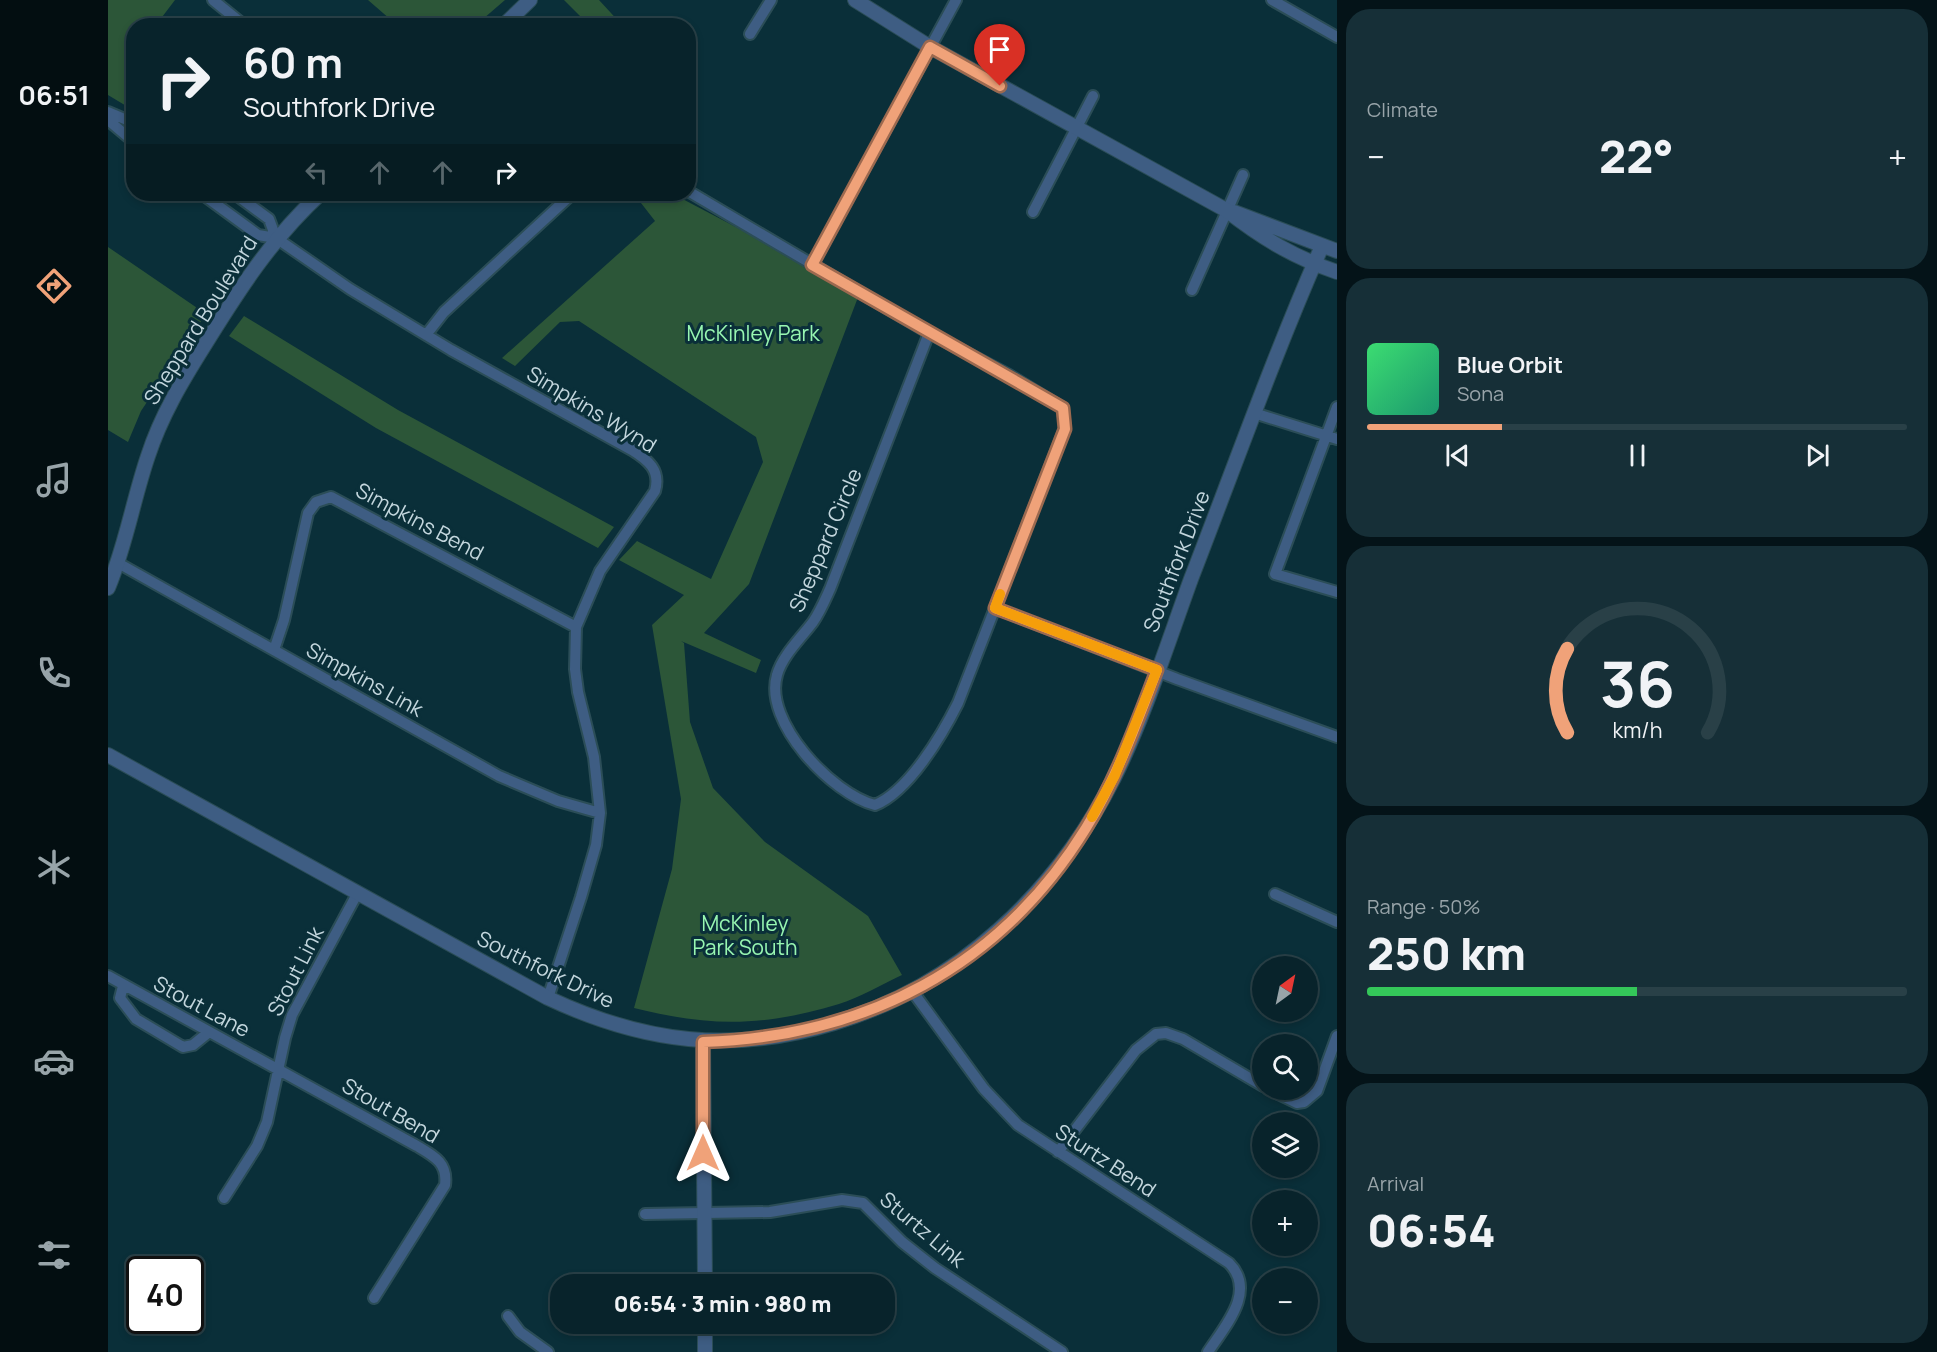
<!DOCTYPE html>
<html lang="en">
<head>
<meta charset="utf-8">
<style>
	:root { --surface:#08232b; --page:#162f37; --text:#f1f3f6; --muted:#98a4a9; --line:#294047; --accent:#f0a279 }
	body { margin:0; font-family:Manrope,sans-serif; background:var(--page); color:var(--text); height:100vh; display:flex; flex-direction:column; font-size:22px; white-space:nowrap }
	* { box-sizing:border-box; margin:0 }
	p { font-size:20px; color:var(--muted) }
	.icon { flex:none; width:33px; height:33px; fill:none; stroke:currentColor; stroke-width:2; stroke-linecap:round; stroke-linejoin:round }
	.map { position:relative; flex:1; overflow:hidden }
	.details { display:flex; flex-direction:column; gap:9px; padding:9px; background:#041318; width:600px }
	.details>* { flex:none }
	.banner { position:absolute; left:18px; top:18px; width:570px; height:183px; border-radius:24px; box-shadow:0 3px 9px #0003,0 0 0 2px var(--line); background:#08232b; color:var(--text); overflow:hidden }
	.needle { width:39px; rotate:33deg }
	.buttons { position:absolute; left:1144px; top:956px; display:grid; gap:12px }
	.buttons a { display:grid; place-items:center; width:66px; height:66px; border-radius:50%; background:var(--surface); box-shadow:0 3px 9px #0003,0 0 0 2px var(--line); font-size:30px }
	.speed { position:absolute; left:18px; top:1256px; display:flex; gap:12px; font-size:30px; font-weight:700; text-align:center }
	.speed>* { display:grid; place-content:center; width:78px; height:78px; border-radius:50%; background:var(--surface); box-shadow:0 3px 9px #0003,0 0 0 2px var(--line); line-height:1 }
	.speed .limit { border:3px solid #111; border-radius:9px; background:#fff; color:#111 }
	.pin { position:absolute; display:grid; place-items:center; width:51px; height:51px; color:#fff; margin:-62px -26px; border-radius:50% 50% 50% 0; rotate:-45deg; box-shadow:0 0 6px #0007 }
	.pin .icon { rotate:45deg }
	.me { position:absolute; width:66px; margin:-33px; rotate:0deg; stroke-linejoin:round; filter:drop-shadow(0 0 4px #0008) }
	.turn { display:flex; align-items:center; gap:21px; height:126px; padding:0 18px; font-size:27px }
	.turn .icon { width:78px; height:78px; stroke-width:2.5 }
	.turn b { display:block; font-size:42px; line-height:51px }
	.lanes { display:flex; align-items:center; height:57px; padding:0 18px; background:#0003; justify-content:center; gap:30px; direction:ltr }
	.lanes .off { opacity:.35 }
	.big { font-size:45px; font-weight:800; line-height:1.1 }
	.details .card { flex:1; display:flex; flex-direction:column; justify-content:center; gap:9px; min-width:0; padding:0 21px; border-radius:24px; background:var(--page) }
	.details .dial { align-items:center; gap:0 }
	.dial svg { height:156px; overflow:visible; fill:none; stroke:var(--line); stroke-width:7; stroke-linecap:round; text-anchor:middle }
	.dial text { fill:var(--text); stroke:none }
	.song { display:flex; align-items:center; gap:18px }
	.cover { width:72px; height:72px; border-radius:9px; background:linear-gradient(135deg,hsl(140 70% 55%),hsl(160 70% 35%)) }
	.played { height:6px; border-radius:3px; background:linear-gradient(90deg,var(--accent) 25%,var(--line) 25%) }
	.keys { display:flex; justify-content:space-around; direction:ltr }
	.heat { display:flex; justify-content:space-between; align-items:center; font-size:33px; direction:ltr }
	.charge { height:9px; border-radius:4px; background:linear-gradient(90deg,#34c759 50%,var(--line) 0) }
	.trip { position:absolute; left:442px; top:1274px; width:345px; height:60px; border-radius:24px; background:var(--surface); box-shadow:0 3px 9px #0003,0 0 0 2px var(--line); font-weight:800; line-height:60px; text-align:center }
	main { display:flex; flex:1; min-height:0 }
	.tab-bar { display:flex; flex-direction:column; width:108px; justify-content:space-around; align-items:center; background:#030e11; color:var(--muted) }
	.tab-bar .icon { width:42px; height:42px }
	.tab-bar .on { color:var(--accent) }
	.tab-bar b { font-size:27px; color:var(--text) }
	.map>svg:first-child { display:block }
	.green { fill:#2c5638 }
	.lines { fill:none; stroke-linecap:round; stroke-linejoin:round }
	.minor-casing { stroke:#2b4d57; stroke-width:14 }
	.tertiary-casing { stroke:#2b4d57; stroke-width:16 }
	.minor { stroke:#3e5d83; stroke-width:10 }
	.tertiary { stroke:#3e5d83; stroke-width:14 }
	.route-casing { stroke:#9c694f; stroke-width:15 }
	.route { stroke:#f0a279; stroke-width:10 }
	.slow { stroke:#f59e0b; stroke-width:10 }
	.labels { text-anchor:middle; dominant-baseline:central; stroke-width:6; stroke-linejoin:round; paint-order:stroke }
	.street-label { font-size:21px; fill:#c3d6dd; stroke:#0a2f39 }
	.park-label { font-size:21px; fill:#98f6b1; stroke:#0a2f39 }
</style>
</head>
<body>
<main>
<nav class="tab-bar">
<b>06:51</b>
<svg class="icon on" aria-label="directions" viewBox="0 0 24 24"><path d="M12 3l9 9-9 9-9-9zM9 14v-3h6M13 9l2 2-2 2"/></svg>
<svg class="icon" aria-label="music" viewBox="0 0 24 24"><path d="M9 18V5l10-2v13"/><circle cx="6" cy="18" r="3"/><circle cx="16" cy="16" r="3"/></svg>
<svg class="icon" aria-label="phone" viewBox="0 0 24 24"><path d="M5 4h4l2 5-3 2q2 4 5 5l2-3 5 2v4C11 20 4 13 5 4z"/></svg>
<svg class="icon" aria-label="climate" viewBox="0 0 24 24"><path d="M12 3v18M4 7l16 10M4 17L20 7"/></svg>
<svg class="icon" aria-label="car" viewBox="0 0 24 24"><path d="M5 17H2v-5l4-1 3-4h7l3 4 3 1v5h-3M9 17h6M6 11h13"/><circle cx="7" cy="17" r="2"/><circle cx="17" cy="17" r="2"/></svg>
<svg class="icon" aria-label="filters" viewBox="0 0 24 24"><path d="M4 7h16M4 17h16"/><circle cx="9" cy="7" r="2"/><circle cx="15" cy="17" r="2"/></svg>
</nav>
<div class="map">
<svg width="1229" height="1352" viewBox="0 0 1229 1352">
	<rect width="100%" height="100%" fill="#0a2f39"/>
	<!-- green -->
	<path class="green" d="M0,0H67L48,25L26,26L25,110L0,95Z
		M260,0H397L368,25L290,26Z
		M456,0H491L514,25H481Z
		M526,194H565L752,292L641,584L596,633L653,660L648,673L573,641L576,643L582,722L605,788L657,842L760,916L794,975C773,985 752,997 731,1004C655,1027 602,1027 526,1008L564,869L573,799L544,625L576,595L511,560L529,541L603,579L655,462L648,437L471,321L452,322L407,366L394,358L547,221Z
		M0,247L98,314L33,411L20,442L0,430Z
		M136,316L290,410L506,527L490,548L268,428L121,336Z"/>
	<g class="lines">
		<defs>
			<path id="minor" d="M105,0L137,26
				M1164,0L1229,37
				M642,34L663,0
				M0,112L26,123
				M0,120L26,142
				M580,191L821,333L901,375L955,408L957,428L850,703C834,735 801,791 767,805C724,794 655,722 669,675C674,656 693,638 705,622C712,612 717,600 722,589L821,333
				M94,194L150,235L168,238L242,289L343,350L524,450C540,460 553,470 547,491L492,571L468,627L467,669L470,692L486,757L492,813L488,845L473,897L440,998
				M127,194L161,219L168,238
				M925,212L985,96
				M704,265L848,0
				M1084,290L1135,175
				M318,335L336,312L464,194
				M1229,407L1167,574L1229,592
				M1146,413L1229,439
				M10,563L391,776L450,801L492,813
				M887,608L1069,679L1229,737
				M166,650L176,620L200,513L208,502L223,497L468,627
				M1167,894L1229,922
				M0,976L309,1146C326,1156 340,1163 337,1185L266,1298
				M15,986L12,998L28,1019L75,1047L85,1045L101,1032
				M805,992L876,1089L910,1125L1121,1263C1149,1291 1117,1326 1100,1352
				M1160,1089L1189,1103L1196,1102L1209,1091L1229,1036
				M950,1152L1028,1050L1048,1034L1058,1033L1075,1039L1155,1086
				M116,1198L149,1146L159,1122L177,1038L184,1015L249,894
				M537,1214L662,1212L734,1200L755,1203L794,1242L827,1268L954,1352
				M400,1316L412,1332L440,1352"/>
			<path id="tertiary" d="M747,0L822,47L1118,210C1154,238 1185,257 1229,272
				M395,26L422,0
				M1126,212L1229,251
				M0,588C18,545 25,500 40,456C53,416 74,381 96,346C130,291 164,238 212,194
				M0,755L440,998C536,1043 624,1054 726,1023C850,986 948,893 1006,778C1037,715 1059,645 1083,579C1126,468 1166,355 1214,246
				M595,1042L597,1284
				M597,1323V1352"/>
		</defs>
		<!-- minor casing -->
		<use href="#minor" class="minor-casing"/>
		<!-- tertiary casing -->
		<use href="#tertiary" class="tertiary-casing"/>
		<!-- minor -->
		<use href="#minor" class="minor"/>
		<!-- tertiary -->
		<use href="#tertiary" class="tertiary"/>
	</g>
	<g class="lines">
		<defs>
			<path id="route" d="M595,1153V1042C756,1037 892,968 978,828C1009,778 1028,724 1049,670L887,608L957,429L955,408L704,265L822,47L892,86"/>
		</defs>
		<!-- route casing -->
		<use href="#route" class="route-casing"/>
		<!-- route -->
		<use href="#route" class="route"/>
		<!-- slow -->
		<path class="slow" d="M892,594L887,608L1049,670L1007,775L984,817"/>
	</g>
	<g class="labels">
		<!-- street labels -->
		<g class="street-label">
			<text transform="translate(92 320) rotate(-58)">Sheppard Boulevard</text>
			<text transform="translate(484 409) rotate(31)">Simpkins Wynd</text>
			<text transform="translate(312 521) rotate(28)">Simpkins Bend</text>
			<text transform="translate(717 540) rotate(-67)">Sheppard Circle</text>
			<text transform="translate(1068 561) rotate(-69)">Southfork Drive</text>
			<text transform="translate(257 679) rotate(29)">Simpkins Link</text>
			<text transform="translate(438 969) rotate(26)">Southfork Drive</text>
			<text transform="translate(187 971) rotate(-63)">Stout Link</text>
			<text transform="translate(94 1006) rotate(28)">Stout Lane</text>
			<text transform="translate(283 1110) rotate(30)">Stout Bend</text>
			<text transform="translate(998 1160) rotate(33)">Sturtz Bend</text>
			<text transform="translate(815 1229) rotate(40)">Sturtz Link</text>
		</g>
		<!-- park labels -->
		<g class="park-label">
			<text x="645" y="333">McKinley Park</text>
			<text x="637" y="923">McKinley<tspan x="637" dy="24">Park South</tspan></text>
		</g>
	</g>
</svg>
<div class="buttons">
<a><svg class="needle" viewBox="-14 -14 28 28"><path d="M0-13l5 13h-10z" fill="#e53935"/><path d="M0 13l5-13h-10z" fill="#98a4a9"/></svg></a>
<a><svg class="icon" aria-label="search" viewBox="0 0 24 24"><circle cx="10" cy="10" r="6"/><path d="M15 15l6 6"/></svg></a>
<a><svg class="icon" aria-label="layers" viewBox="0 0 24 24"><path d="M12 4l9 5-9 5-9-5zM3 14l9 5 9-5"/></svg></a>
<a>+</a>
<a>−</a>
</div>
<div class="speed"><div class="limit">40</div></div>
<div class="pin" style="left:892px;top:86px;background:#d93025"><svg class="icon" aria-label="arrive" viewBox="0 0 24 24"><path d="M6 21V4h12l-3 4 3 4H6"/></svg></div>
<svg class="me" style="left:595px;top:1153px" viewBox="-20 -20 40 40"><path d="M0-17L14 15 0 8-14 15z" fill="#f0a279" stroke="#fff" stroke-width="4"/></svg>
<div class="trip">06:54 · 3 min · 980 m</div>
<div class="banner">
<div class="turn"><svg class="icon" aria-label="right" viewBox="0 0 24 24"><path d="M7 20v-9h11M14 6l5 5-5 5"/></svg><div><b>60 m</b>Southfork Drive</div></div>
<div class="lanes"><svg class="icon off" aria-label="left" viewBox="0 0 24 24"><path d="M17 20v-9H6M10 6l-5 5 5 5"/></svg><svg class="icon off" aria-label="ahead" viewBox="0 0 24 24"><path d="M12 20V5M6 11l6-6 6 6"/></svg><svg class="icon off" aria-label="ahead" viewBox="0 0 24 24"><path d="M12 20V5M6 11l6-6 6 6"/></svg><svg class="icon" aria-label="right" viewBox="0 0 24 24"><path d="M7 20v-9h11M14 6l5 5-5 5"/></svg></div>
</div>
</div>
<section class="details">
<div class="card"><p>Climate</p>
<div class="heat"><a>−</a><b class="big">22°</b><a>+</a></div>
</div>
<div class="card">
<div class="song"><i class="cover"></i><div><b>Blue Orbit</b><p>Sona</p></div></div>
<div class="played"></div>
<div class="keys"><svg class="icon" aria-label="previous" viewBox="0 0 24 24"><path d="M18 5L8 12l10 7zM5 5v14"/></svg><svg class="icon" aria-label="pause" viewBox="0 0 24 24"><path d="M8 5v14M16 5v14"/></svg><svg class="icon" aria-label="next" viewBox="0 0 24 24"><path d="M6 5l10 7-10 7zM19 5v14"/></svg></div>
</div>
<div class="card dial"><svg viewBox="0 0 100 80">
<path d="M14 69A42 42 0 1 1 86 69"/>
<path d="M14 69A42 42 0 0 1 14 26" stroke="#f0a279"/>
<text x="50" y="56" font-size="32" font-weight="700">36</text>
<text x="50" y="72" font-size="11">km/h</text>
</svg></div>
<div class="card"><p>Range · 50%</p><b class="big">250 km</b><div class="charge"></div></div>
<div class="card"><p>Arrival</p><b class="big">06:54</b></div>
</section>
</main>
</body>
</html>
